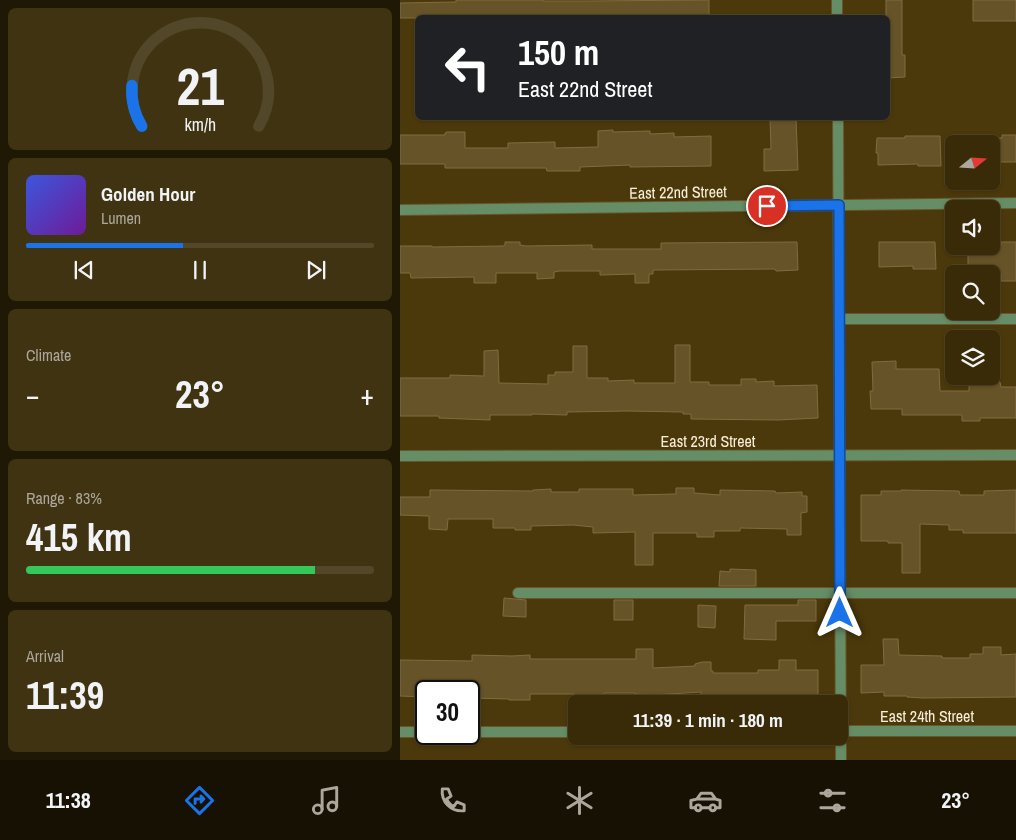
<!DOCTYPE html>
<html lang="en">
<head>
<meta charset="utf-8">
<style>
	:root { --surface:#392b08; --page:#403312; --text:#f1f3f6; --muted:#aba79c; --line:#534729; --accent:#1a73e8 }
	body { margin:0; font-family:"Archivo Narrow",sans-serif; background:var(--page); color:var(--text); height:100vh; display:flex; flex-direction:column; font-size:19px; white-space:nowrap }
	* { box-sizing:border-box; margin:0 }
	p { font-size:16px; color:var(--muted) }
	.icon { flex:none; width:28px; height:28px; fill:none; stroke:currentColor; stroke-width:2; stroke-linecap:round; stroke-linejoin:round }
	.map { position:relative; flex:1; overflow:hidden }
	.details { display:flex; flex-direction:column; gap:8px; padding:8px; background:#1f1804; width:400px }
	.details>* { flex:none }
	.hud { position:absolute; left:15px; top:15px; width:475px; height:105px; border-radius:8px; box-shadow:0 1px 4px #0004,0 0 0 1px var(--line); background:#202124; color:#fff; overflow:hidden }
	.needle { width:32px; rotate:72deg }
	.tools { position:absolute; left:545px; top:135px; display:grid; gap:10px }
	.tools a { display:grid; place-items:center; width:55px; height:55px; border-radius:8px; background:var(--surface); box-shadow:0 1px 4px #0004,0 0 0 1px var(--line); font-size:25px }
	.speed { position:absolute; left:15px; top:680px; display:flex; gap:10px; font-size:25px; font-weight:700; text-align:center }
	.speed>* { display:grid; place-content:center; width:65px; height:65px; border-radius:50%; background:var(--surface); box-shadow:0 1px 4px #0004,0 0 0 1px var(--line); line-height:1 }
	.speed .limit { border:2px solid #111; border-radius:8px; background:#fff; color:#111 }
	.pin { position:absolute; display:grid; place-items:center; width:42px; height:42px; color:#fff; margin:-21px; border:2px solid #fff; border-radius:50%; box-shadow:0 1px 5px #0007 }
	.me { position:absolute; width:55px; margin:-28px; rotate:0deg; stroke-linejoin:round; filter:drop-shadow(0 0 4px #0008) }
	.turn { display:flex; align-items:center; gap:18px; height:105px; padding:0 20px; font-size:22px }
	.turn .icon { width:65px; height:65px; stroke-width:2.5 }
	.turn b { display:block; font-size:35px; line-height:42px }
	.big { font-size:38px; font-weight:700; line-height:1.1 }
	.details .tile { flex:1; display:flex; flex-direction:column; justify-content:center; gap:8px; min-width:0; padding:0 18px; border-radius:8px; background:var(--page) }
	.details .dial { align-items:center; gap:0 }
	.dial svg { height:130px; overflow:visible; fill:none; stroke:var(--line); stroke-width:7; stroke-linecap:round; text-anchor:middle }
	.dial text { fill:var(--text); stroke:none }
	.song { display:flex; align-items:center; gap:15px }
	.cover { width:60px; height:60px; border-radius:8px; background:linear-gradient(135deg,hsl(230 70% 55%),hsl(280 70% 35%)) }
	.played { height:5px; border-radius:2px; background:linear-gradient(90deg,var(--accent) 45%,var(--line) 45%) }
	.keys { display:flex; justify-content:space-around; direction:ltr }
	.heat { display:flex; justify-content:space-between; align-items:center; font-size:28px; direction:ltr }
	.charge { height:8px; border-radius:4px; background:linear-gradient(90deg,#34c759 83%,var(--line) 0) }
	.trip { position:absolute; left:168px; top:695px; width:280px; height:50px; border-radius:8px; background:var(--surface); box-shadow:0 1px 4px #0004,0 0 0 1px var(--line); font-weight:700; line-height:50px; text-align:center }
	.tabs { display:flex; height:80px; justify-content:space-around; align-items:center; background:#171103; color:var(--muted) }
	.tabs .icon { width:35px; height:35px }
	.tabs .on { color:var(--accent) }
	.tabs b { font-size:22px; color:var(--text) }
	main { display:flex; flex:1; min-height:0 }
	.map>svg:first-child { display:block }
	.building { fill:#665327; stroke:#806c40 }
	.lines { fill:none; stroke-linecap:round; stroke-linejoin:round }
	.lane-casing { stroke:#68562c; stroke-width:12 }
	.street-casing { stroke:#68562c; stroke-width:12 }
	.lane { stroke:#658d66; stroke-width:10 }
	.street { stroke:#658d66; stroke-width:10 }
	.route-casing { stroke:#114b97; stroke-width:12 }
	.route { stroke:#1a73e8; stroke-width:9 }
	.labels { text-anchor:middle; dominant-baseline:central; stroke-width:5; stroke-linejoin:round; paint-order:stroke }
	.street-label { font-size:16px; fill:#f9eed7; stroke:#4c390b }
</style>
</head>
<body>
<main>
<section class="details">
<div class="tile dial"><svg viewBox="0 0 100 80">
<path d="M14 69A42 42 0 1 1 86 69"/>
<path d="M14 69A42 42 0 0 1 8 44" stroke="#1a73e8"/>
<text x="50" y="56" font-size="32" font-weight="700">21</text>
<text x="50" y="72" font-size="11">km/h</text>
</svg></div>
<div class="tile">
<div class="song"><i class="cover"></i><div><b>Golden Hour</b><p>Lumen</p></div></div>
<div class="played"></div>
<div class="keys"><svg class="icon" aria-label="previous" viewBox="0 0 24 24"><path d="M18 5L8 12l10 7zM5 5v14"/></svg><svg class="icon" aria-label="pause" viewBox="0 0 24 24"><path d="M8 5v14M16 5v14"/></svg><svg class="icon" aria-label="next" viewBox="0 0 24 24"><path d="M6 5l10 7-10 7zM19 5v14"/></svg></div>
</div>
<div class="tile"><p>Climate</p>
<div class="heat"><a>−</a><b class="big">23°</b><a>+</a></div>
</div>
<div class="tile"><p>Range · 83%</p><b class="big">415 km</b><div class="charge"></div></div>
<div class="tile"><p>Arrival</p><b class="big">11:39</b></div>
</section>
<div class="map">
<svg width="616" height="760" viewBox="0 0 616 760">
	<rect width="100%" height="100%" fill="#4c390b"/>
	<!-- building -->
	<path class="building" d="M56,0H143V1H187L309,0V17L0,18V3L56,2Z
		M486,0H502V55H505V77L488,78V18H486Z
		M573,0H616V21H573Z
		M370,118H396L398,170L364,171V149H371Z
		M213,130V132L250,131V134L274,133V137L311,136V166L230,167V165L180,167V171H147L146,168H45V164H0V135H45V133L47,132H65V148H108V143L155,142V148L198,147V131Z
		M602,135H616V162H591V138H602Z
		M505,136H540L541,166H518V164L478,165V153H476L477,138H505Z
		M105,242H120V245L126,246L192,245V249H261V243L397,242L398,270L376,271L375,269L253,270V274H249V283H235V274L200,275V271H159L154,272V278L137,279V273H96V283H74V277L11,278L10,273H0V246H32V247L103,246L105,245Z
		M479,242H535L536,269H513V266L479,267Z
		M601,242H616V281H601V274H578V266H568V246H601Z
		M275,345H290V382H309V385H341V379H356V382L374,381V386L417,385L418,418L378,420L291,419V414H283V412L227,411L167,412V415L132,414V415H90V420L39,418V416H0V378H50V375L84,376V351L98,350L99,383L148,384V375H155V372H173V346H187V378H208V381L234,380V383H275Z
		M496,361V369H539L540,391H569V382H600L601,387H616V418H580V421H562V415H502V409H471L470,391H473L472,362Z
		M276,488H294V493L320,495V490L375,491L376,493L402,492V496H407V512L401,513V535H387V529L340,528V531H314V537H297V533H253V565H235V532L193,533V527L173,525L131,526V530H115V528H93V519H48L47,530L29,529V516L0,515V497H30V490L133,491V490L151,489V492H179V489H233V495L276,494Z
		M501,490L559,491L560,495H584V491L616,490V533H563V530H549V525L520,524V573H502V543H488V541H461V495H481V491H501Z
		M330,569L356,570V586H319L320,571L330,572Z
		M104,598L126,600V617L103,616Z
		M214,600H233V620H214Z
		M398,600H416V621H376V640L344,639L345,605H398Z
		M298,605L316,606L315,628L298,627Z
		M483,639H498L499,655L542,656V658H570V654H583V647H601V655L616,654V697L523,698L507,697V696H484V692L461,693V665H484Z
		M236,649H253V668L295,666V664L302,662H311V671H313V673H358V670H379V660H396V670H418V698L317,697H301V692L253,695L235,694V693H204V698H174V694H130V700H109V699L71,698V691H26V697L0,696V660L72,661V655L112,656L130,655V659H236Z"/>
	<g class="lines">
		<defs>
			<path id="lane" d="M439,319H616
				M118,593H616"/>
			<path id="street" d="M437,0V18
				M438,118L441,760
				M0,210L616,203
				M0,456L616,455
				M439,731H616
				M0,732H26
				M69,732H176"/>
		</defs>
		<!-- lane casing -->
		<use href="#lane" class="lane-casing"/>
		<!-- street casing -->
		<use href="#street" class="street-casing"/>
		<!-- lane -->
		<use href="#lane" class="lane"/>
		<!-- street -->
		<use href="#street" class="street"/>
	</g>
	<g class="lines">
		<defs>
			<path id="route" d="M367,206L439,205L440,613"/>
		</defs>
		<!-- route casing -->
		<use href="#route" class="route-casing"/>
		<!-- route -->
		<use href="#route" class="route"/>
	</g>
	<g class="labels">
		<!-- street labels -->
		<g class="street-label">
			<text transform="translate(278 192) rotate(-1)">East 22nd Street</text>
			<text x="308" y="441">East 23rd Street</text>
			<text x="527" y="716">East 24th Street</text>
		</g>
	</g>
</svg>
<div class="tools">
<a><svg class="needle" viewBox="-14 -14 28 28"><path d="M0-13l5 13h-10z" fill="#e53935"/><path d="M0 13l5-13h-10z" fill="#aba79c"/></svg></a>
<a><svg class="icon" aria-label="sound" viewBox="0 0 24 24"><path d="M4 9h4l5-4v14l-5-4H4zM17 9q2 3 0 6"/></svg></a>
<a><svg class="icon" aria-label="search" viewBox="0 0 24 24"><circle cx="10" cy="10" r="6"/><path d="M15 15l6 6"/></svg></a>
<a><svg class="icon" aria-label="layers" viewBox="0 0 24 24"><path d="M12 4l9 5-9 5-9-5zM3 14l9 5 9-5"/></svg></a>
</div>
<div class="speed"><div class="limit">30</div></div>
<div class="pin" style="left:367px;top:206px;background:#d93025"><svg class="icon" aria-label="arrive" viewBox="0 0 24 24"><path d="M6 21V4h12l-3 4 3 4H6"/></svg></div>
<svg class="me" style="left:440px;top:613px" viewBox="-20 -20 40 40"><path d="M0-17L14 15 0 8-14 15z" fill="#1a73e8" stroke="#fff" stroke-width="4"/></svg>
<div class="trip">11:39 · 1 min · 180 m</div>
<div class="hud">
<div class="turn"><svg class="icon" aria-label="left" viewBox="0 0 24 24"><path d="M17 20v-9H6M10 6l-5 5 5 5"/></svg><div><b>150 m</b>East 22nd Street</div></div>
</div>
</div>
</main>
<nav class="tabs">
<b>11:38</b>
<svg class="icon on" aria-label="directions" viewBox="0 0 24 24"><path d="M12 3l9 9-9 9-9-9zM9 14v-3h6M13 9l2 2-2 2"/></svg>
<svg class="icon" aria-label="music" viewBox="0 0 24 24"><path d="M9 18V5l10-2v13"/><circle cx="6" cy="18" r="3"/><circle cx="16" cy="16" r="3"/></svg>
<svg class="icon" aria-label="phone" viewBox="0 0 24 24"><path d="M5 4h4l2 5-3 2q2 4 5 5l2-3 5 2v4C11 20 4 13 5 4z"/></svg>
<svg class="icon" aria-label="climate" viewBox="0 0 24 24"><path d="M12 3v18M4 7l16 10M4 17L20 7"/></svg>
<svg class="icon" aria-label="car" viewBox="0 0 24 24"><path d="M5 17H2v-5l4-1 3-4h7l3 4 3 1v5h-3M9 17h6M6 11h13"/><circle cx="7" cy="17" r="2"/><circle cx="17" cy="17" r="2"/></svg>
<svg class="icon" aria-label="filters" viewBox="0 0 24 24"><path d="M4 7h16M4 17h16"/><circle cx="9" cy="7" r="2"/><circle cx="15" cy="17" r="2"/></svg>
<b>23°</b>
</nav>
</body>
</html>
